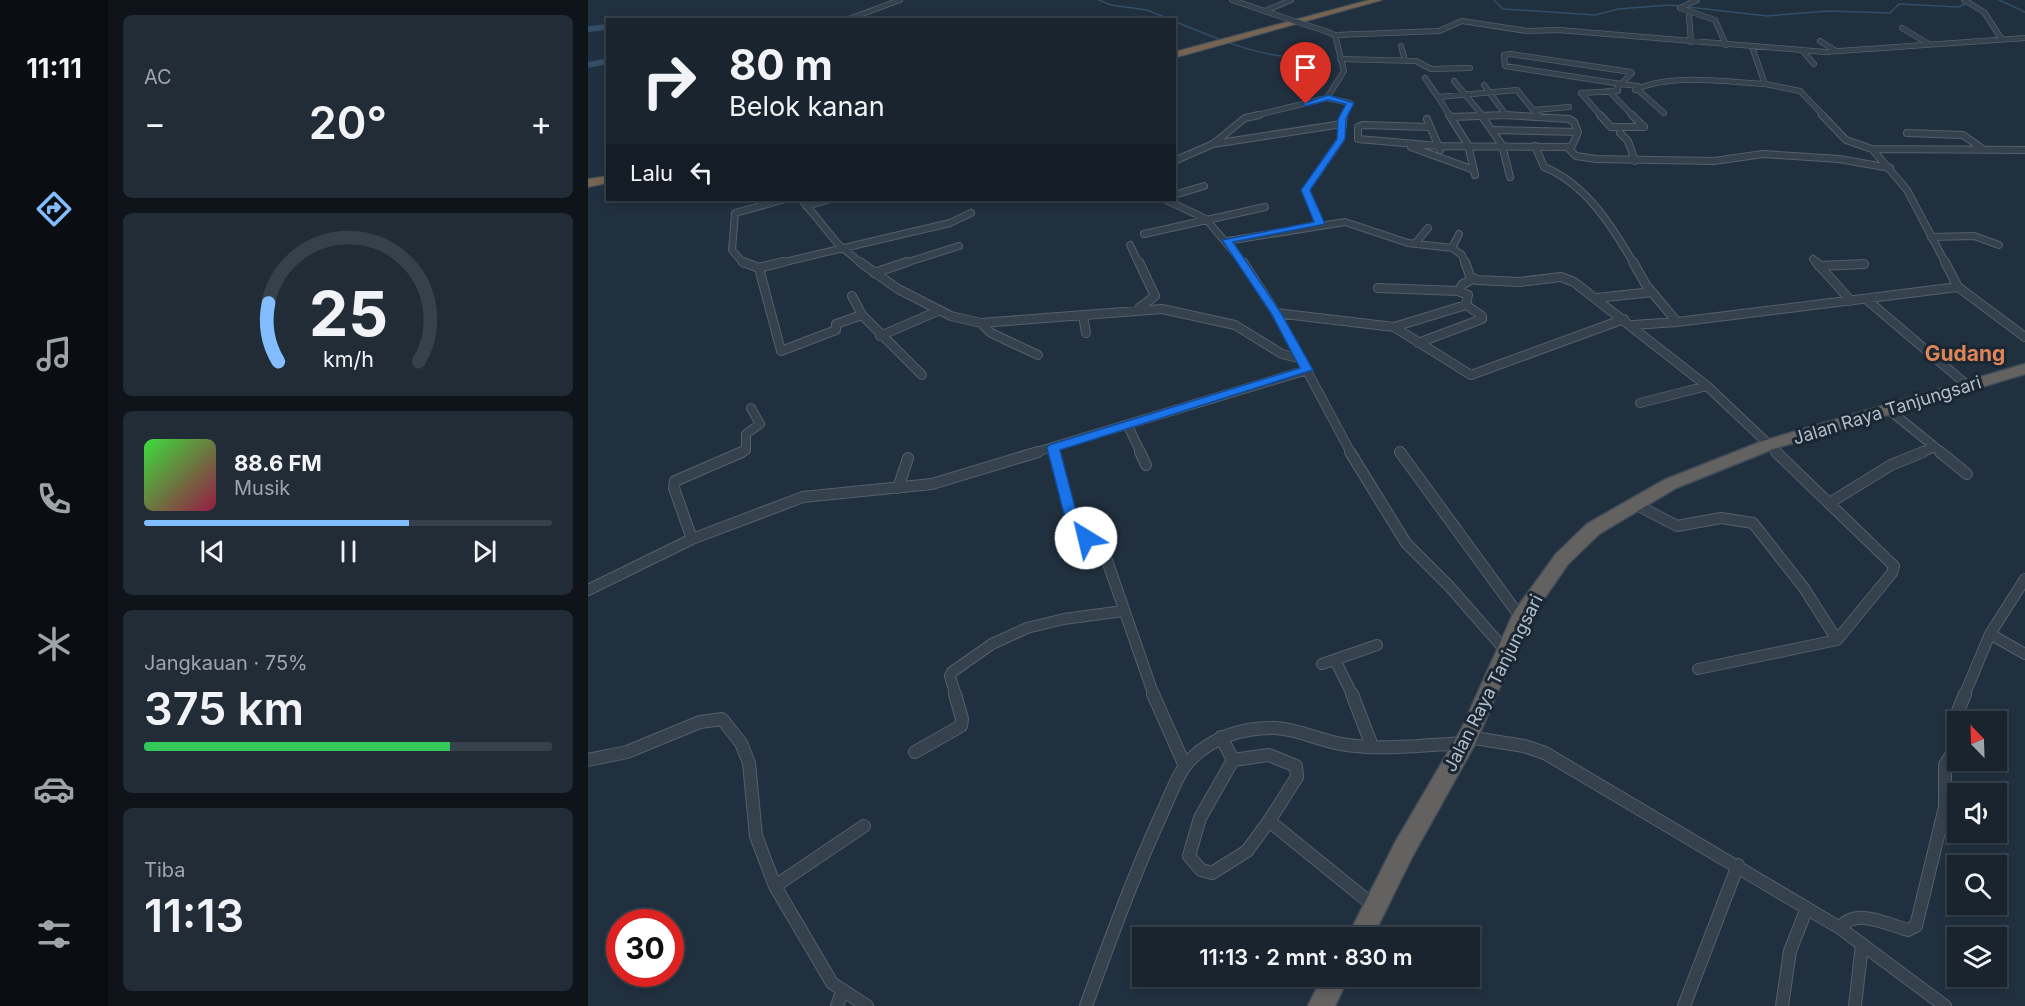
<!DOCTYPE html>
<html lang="id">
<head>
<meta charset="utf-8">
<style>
	:root { --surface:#19242f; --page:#222c37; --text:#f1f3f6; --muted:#9fa4aa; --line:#37414b; --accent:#81bdff }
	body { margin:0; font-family:Inter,sans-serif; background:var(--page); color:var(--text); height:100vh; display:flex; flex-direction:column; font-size:22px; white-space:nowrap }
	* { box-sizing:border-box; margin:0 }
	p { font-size:20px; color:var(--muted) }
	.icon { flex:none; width:33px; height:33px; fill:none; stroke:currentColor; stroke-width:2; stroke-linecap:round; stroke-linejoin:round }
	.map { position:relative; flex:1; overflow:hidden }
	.details { display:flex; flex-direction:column; gap:15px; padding:15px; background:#0e141a; width:480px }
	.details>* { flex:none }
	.top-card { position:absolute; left:18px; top:18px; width:570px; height:183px; border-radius:0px; box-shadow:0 3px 9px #0003,0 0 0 2px var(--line); background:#19242f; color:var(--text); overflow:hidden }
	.needle { width:39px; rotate:337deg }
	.fabs { position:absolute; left:1359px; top:711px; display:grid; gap:12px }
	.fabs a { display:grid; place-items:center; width:60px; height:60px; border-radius:0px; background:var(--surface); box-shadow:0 3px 9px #0003,0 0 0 2px var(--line); font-size:30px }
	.speed { position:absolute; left:18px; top:909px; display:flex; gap:12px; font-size:30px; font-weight:700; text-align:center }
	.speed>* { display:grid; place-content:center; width:78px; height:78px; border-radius:50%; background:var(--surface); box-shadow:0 3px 9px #0003,0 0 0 2px var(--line); line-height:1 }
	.speed .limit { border:9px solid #d22; background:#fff; color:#111 }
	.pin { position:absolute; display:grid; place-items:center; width:51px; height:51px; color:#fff; margin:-62px -26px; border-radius:50% 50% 50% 0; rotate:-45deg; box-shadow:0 0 6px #0007 }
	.pin .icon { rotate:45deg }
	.me { position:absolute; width:66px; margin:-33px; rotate:324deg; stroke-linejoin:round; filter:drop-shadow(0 0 4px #0008) }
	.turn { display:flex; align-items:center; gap:21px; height:126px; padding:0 24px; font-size:27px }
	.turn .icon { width:78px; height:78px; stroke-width:2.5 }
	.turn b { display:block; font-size:42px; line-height:51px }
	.then { display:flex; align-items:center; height:57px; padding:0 24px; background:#0003; gap:12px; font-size:22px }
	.big { font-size:45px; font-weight:600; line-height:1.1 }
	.details .card { flex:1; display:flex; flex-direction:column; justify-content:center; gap:9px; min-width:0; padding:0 21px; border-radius:9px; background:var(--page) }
	.details .dial { align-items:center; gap:0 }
	.dial svg { height:156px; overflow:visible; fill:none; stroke:var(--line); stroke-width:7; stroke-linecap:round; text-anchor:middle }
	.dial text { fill:var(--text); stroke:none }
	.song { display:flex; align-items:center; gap:18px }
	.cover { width:72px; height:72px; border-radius:9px; background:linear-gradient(135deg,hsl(120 70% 55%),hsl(340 70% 35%)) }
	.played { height:6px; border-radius:3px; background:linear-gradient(90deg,var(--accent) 65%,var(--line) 65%) }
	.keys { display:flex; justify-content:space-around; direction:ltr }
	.heat { display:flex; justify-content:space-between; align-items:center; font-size:33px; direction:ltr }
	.charge { height:9px; border-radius:4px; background:linear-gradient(90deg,#34c759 75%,var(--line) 0) }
	.trip { position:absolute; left:544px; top:927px; width:348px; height:60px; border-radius:0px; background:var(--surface); box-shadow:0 3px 9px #0003,0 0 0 2px var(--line); font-weight:600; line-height:60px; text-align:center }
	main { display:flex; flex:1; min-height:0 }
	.dock { display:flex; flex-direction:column; width:108px; justify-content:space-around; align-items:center; background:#0a0e13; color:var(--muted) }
	.dock .icon { width:42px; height:42px }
	.dock .active { color:var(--accent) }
	.dock b { font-size:27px; color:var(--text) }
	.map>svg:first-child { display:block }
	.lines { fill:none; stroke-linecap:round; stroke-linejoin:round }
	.stream { stroke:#334e67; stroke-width:1.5 }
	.river { fill:#334e67; fill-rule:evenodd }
	.minor-far4-casing { stroke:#53606c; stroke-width:6 }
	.minor-far3-casing { stroke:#53606c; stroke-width:8 }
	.minor-far2-casing { stroke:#53606c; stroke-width:10 }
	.minor-far1-casing { stroke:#53606c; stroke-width:12 }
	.minor-casing { stroke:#53606c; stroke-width:14 }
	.trunk-casing { stroke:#404d59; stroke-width:3 }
	.motorway-casing { stroke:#404d59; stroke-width:2 }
	.minor-far4 { stroke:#35424e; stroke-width:4.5 }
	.minor-far3 { stroke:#35424e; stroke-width:6 }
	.minor-far2 { stroke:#35424e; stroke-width:8 }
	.minor-far1 { stroke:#35424e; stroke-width:10 }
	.minor { stroke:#35424e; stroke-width:12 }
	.trunk { fill:#646260; fill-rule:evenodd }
	.motorway { fill:#756451; fill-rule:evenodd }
	.minor-bridge-casing { stroke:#53606c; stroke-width:6; stroke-linecap:butt }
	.minor-bridge { stroke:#35424e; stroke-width:4.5 }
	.route { fill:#1a73e8; stroke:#114b97; stroke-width:1.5 }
	.labels { text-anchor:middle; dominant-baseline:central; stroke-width:6; stroke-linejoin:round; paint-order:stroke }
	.street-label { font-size:18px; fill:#b1bdca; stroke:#1a2733 }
	.quarter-label { font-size:21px; font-weight:bold; fill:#de8558; stroke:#1a2733 }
</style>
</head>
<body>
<main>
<nav class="dock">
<b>11:11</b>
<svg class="icon active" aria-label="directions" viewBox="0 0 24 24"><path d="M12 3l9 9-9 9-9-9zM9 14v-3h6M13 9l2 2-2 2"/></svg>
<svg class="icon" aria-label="music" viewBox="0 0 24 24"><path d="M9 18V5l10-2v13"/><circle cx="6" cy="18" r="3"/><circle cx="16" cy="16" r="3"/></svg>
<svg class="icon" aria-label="phone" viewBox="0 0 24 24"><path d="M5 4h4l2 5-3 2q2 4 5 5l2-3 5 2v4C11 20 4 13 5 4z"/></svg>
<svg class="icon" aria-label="climate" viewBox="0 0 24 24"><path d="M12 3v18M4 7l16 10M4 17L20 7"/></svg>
<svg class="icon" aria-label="car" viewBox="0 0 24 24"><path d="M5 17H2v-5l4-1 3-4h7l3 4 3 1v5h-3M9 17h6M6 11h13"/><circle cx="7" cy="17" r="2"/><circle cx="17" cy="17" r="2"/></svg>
<svg class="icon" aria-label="filters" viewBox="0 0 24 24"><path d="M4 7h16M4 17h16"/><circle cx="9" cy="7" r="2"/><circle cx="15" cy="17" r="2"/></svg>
</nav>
<section class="details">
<div class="card"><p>AC</p>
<div class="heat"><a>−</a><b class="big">20°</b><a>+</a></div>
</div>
<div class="card dial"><svg viewBox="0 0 100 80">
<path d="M14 69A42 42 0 1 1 86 69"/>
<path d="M14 69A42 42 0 0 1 9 39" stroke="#81bdff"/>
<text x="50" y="56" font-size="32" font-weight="700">25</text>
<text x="50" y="72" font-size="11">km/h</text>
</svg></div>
<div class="card">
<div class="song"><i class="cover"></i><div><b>88.6 FM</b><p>Musik</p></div></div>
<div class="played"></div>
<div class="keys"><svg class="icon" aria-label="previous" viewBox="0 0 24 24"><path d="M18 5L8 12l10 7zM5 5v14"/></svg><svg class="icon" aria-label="pause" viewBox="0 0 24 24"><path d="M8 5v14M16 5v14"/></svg><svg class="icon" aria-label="next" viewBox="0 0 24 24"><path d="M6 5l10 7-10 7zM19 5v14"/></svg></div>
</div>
<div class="card"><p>Jangkauan · 75%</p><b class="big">375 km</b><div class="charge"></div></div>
<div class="card"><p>Tiba</p><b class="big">11:13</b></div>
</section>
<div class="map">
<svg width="1437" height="1006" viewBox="0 0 1437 1006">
	<rect width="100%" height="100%" fill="#21303f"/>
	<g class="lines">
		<!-- stream -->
		<path class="stream" d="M511,0L523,5L559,10L584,20
			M906,0L915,9L1007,15L1030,9L1082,5L1179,16L1240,11L1302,13L1311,4L1371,7L1383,0
			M1411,0L1437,12
			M586,21C620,35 656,51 693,56C706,58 717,52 730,54"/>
		<!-- river -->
		<path class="river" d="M20,24V30L0,32V26Z
			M20,58V64L0,68V62Z"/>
		<defs>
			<path id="minor-far4" d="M644,0L685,14
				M1109,0L1092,8L1127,20L1138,45
				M1376,0L1396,12L1413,38
				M677,11L703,0
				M1101,16L1103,42
				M258,20L312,0
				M1314,28L1339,43
				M737,31L747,35L851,31L874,21L939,31L971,30L1237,52L1437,38
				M1232,41L1248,51
				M813,46L817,60
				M1164,47L1177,84L1212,91L1236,116
				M1214,50L1226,64
				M922,54L1043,72L1044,73L1033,84L917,66L916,55Z
				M752,59L828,61L843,69L882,68
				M837,78L850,97
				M866,81L895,116
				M1033,84L1050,86
				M896,85L918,115
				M1049,89L1076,113
				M1047,90C1081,73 1140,82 1177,84
				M1021,91L1045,116
				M1027,91L1033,84
				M993,93L1030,91
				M993,93L1013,116
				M739,98L762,103L755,116
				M946,110L981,107
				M665,116L739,98L756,71L747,35
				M862,116L850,97L929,90L950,116
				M887,116H936"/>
			<path id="minor-far3" d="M861,115L880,145L887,175
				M893,115L914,145L922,177
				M949,115L951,117
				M1012,115L1023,127H1056
				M1044,115L1056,127
				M1234,115L1258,140L1284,149L1319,190L1358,264
				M864,117L918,115L981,119L986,122L990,132L984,146L979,147
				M839,119L852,150
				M841,127L775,125L770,127V139L850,146L979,147L988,156L1008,159L1126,161L1175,154L1251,159L1302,168
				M906,130L990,132
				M1032,133L1040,141L1047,161
				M1319,133L1375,135L1395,149
				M625,144L754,124
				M947,146L956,167C998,184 1024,226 1046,264
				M823,147L886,170
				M1284,149L1437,150
				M586,161L625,144L657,118L671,115
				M586,195L616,186
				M214,200L250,244L274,264
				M578,200L618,219L656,264
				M218,206L239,200
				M732,224L718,190L753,139L756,115
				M556,234L677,207
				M1343,237L1386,236L1411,245
				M639,241L757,222L820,243L864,248L874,255L877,264
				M827,244L840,228
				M542,245L551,264
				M864,248L871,234
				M1225,259L1229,264
				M156,264L144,250L147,213L194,200
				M188,264L362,223L383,213
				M314,264L371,246"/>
			<path id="minor-far2" d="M155,262L171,268L195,262
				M272,262L310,289L363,316L393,323L574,309L647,325L694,354L714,359
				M551,262L567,296L551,308
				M655,262L688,313L763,453
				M877,262L882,276L889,280L931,282L973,277L986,282L1119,386L1190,453
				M1045,262L1058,285L1089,322
				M1228,262L1263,301
				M1357,262L1370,287L1437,337
				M1231,266L1276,264
				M171,268L193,351L248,330V324L274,315L334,375
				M286,273L319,262
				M790,288L870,291
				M264,296L274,315
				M1009,298L1064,292
				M1278,299L1379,385
				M688,313L806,327L883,375L1036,319
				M495,315L498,333
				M393,323L403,333L450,355
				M1045,325L1089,322L1370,287
				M806,327L878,305L880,295L870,291L875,284L885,279
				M292,336L350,311
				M830,343L894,319V316L878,305
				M1052,403L1119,386
				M1300,409L1354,453
				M540,426L553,453
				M465,448L466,453
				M150,453L158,450V434L172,424L163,408
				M445,453L719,370
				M1332,453L1347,447"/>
			<path id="minor-far1" d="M466,452L487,533L508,539L514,546L566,696
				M552,452L558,465
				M762,452L818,543L861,586L917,650
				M812,452L933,618
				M1188,452L1306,566L1304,573L1249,640
				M1352,452L1379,474
				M310,488L320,458
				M1243,502L1303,465L1335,452
				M1047,504L1089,526L1133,518L1165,523L1216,588L1249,640L1110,669
				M104,539L86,488L87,481L154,452
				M0,590L104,539L215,497L344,484L450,452
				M1402,634L1437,654
				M747,660L765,696
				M734,664L789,645
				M368,696L362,676L364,672L404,644L439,628L476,619L535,611
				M1376,696L1402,634L1437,579"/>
			<path id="minor" d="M565,694L597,766
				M764,694L784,746
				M633,737L645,760L681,755L708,766L709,777L681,821L786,906
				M880,737L936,746L957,753L1252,928L1357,1006
				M327,752L373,726L374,719L367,694
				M0,760L39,752L112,722L134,719L153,743L161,763L168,836L187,886L244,983L279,1006
				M645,760L612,818L601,856L613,870L624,873L659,851L681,821
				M187,886L276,826
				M1252,928C1268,907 1298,924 1320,930L1328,926L1357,807V765L1365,752L1370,711L1377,694
				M249,1006L254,992
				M498,1006C522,940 546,874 575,811C583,794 590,772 603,759C625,737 656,727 687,728C710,729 730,740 753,744C793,751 836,745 876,743
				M1096,1006L1150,865
				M1194,1006L1202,951L1219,908
				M1267,1006L1274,944"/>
			<path id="trunk" d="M1437,364V374L1185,449L1088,488L1011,534L980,564L940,622L887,744L824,857L784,938H759L808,841L873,730L926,612L968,554L999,524L1076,480L1175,441Z
				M735,976H761L747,1006H720Z"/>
			<path id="motorway" d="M781,0H794L586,58V52Z
				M20,176V183L0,187V179Z"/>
		</defs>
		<!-- minor-far4 casing -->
		<use href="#minor-far4" class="minor-far4-casing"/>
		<!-- minor-far3 casing -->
		<use href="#minor-far3" class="minor-far3-casing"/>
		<!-- minor-far2 casing -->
		<use href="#minor-far2" class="minor-far2-casing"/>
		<!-- minor-far1 casing -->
		<use href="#minor-far1" class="minor-far1-casing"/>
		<!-- minor casing -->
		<use href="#minor" class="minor-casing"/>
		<!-- trunk casing -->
		<use href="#trunk" class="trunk-casing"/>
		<!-- motorway casing -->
		<use href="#motorway" class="motorway-casing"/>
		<!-- minor-far4 -->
		<use href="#minor-far4" class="minor-far4"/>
		<!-- minor-far3 -->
		<use href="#minor-far3" class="minor-far3"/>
		<!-- minor-far2 -->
		<use href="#minor-far2" class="minor-far2"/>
		<!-- minor-far1 -->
		<use href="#minor-far1" class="minor-far1"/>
		<!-- minor -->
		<use href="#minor" class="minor"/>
		<!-- trunk -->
		<use href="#trunk" class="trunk"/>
		<!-- motorway -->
		<use href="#motorway" class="motorway"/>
		<defs>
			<path id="minor-bridge" d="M685,14L737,31"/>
		</defs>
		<!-- minor-bridge casing -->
		<use href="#minor-bridge" class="minor-bridge-casing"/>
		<!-- minor-bridge -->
		<use href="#minor-bridge" class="minor-bridge"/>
	</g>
	<!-- route -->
	<path class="route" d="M740,95L766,103L758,119L757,139L722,190L737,224L645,242L693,313L725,370L472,450L493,530L503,534L506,538L498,543L482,537L459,448L461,445L712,368L683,313L634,240L726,222L713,190L749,139L750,119L758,104L740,100L718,106L714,104Z"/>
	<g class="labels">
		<!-- street labels -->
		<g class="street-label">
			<text transform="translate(1299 410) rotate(-17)">Jalan Raya Tanjungsari</text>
			<text transform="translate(905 683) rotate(-63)">Jalan Raya Tanjungsari</text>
		</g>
		<!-- quarter labels -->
		<g class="quarter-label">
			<text x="1377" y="353">Gudang</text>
		</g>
	</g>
</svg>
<div class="fabs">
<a><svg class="needle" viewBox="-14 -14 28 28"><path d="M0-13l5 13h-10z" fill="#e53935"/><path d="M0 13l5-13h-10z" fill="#9fa4aa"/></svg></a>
<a><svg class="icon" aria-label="sound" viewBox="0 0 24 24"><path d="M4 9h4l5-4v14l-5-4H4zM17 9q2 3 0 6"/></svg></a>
<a><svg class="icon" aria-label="search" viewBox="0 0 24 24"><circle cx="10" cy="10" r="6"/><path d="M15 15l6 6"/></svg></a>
<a><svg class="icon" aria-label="layers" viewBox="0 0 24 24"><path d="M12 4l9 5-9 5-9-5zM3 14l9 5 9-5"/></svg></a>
</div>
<div class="speed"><div class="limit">30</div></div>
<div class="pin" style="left:718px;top:104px;background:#d93025"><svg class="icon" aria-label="arrive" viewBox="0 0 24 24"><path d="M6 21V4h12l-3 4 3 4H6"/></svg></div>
<svg class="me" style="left:498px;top:538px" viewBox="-20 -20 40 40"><circle r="19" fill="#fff"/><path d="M0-13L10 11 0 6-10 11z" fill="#1a73e8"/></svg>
<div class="trip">11:13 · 2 mnt · 830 m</div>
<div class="top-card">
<div class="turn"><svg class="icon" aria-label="right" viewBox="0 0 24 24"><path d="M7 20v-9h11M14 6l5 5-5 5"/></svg><div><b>80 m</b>Belok kanan</div></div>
<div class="then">Lalu<svg class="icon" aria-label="left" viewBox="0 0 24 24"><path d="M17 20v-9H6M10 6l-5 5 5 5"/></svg></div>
</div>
</div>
</main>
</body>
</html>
